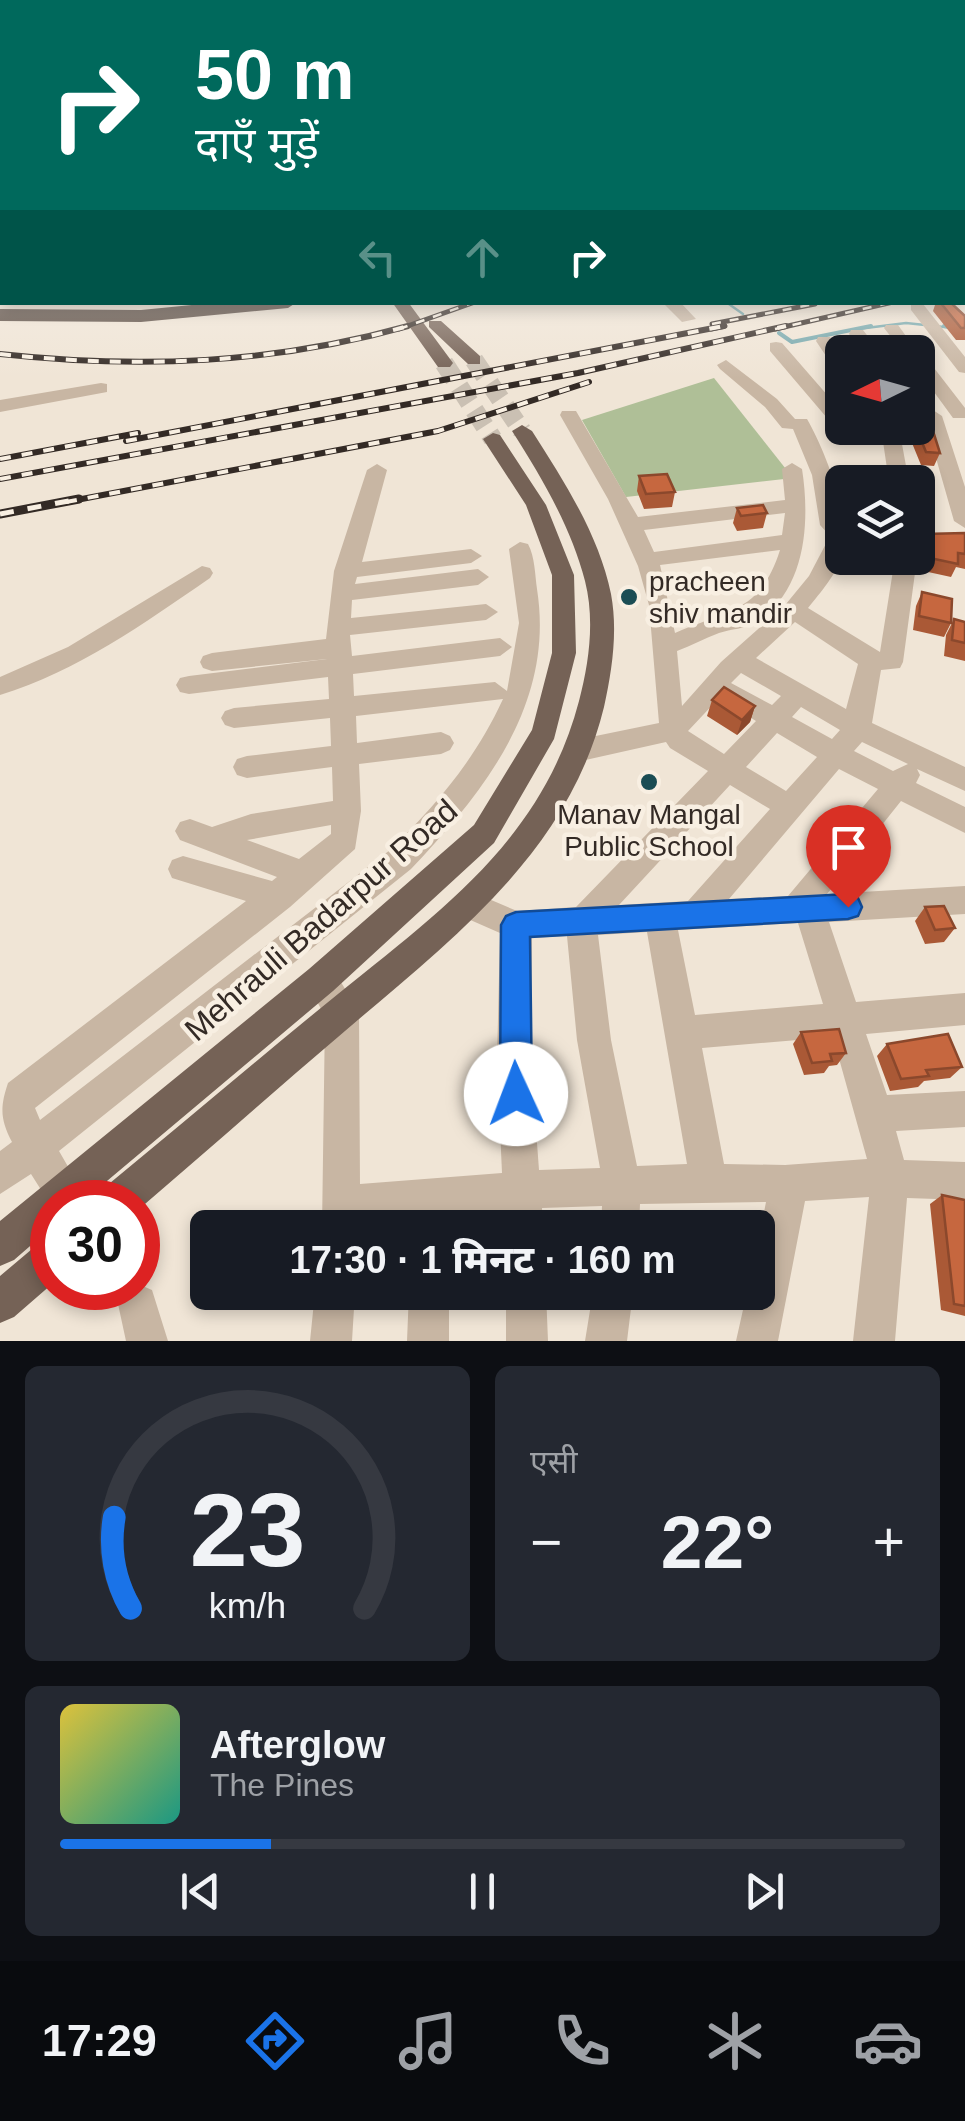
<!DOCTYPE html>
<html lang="hi">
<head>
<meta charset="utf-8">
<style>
	:root { --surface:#171b24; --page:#242831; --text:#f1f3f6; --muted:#9ea1a6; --line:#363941; --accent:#1a73e8 }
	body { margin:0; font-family:Helvetica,"Noto Sans Devanagari",sans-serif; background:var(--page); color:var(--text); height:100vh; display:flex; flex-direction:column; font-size:38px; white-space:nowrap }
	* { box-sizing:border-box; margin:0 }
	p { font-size:32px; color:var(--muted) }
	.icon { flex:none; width:55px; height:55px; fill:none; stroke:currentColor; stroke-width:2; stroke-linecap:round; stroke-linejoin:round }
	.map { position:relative; height:1341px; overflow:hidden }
	.side { display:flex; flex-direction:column; gap:25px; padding:25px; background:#0d0f14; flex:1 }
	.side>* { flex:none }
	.top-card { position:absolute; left:0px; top:0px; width:965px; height:305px; box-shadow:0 5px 15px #0003; background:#00695c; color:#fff; overflow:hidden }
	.needle { width:65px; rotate:265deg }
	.controls { position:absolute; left:825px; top:335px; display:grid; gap:20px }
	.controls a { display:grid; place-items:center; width:110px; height:110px; border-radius:15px; background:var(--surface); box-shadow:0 5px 15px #0003; font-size:50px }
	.speed { position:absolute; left:30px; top:1180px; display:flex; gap:20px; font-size:50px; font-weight:700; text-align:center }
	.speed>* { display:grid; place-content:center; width:130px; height:130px; border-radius:50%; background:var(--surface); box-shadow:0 5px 15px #0003; line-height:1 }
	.speed .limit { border:15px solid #d22; background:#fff; color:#111 }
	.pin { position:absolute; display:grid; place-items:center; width:85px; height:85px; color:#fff; margin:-102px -42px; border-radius:50% 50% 50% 0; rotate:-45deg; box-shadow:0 0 10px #0007 }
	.pin .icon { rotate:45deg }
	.me { position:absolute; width:110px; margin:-55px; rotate:358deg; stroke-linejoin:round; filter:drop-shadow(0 0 8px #0008) }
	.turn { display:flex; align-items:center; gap:35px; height:210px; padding:0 30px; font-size:45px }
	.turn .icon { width:130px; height:130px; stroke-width:2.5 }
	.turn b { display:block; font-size:70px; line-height:85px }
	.lanes { display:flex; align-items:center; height:95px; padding:0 30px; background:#0003; justify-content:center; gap:50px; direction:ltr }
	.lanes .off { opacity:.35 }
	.big { font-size:75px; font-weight:800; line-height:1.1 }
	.side .card { flex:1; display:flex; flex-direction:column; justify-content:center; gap:15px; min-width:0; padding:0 35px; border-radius:15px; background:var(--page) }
	.side .dial { align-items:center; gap:0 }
	.dial svg { height:260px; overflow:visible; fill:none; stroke:var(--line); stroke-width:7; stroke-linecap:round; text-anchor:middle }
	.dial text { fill:var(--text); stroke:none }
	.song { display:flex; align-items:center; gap:30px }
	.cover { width:120px; height:120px; border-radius:15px; background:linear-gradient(135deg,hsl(50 70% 55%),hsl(170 70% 35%)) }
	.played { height:10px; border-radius:5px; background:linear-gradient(90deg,var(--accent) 25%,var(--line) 25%) }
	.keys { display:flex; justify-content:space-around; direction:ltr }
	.heat { display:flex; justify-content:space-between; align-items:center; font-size:55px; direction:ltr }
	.side .tiles { flex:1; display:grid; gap:25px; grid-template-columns:1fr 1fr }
	.card:last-child { grid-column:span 2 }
	.trip { position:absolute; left:190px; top:1210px; width:585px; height:100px; border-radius:15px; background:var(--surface); box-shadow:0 5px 15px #0003; font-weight:800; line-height:100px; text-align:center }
	.tabs { display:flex; height:160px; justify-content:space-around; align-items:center; background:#090b0e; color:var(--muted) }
	.tabs .icon { width:70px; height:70px }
	.tabs .selected { color:var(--accent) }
	.tabs b { font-size:45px; color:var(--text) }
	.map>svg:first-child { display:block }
	.green { fill:#afbf97 }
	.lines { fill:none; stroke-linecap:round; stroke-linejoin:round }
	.stream-far1 { stroke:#76a8ad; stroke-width:2.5 }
	.stream { stroke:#76a8ad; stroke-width:4 }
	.major-tunnel { stroke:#cac0b3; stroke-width:19; stroke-dasharray:19 9; stroke-linecap:butt }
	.minor { fill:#c8b6a3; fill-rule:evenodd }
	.major { fill:#756256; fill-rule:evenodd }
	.highway { fill:#54453c; fill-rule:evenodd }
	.rail-far2-casing { stroke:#332a25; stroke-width:5 }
	.rail-far1-casing { stroke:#332a25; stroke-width:6 }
	.rail-casing { stroke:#332a25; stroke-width:9 }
	.rail-far2 { stroke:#f8efe2; stroke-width:2.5; stroke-dasharray:9; stroke-linecap:butt }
	.rail-far1 { stroke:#f8efe2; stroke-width:4; stroke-dasharray:11; stroke-linecap:butt }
	.rail { stroke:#f8efe2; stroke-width:5; stroke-dasharray:14; stroke-linecap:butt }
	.wall { fill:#aa5936 }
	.shaded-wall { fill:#8b482c }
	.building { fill:#c6673f; stroke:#8b482c; stroke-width:2.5 }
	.route { fill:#1a73e8; stroke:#114b97; stroke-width:2.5 }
	.poi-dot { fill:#1b4d54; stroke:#f8efe2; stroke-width:4 }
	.labels { text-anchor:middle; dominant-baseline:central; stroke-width:9; stroke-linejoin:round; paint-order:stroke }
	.poi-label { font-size:28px; fill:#332a25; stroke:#f8efe2; text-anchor:start }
	.near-street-label { font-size:32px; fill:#332a25; stroke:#f8efe2 }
</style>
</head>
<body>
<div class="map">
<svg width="965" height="1341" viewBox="0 0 965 1341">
	<rect width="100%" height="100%" fill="#f0e5d6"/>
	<!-- green -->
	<path class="green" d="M714,378L793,478L626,497L582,420Z"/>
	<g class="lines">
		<!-- stream-far1 -->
		<path class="stream-far1" d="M726,302L743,314
			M858,329L906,323L963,329"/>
		<!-- stream -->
		<path class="stream" d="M944,326L965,329
			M779,333L792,342L871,326"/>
		<!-- major-tunnel -->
		<path class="major-tunnel" d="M474,360L522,431
			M444,363L493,439"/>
		<!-- minor -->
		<path class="minor" d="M0,190H2V196H0Z
			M962,233H965V243H962Z
			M662,302H680L696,319L682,322Z
			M911,304H923L965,357V373L959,372L911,310Z
			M886,325H898L919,354L924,355L965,408V418H953L918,370V352H903L884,328Z
			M851,330H863L880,352H863L849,334Z
			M818,337H830L842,355V372L836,371L816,341Z
			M776,342L782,343L842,412V426L833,425L770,351V343Z
			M726,360L777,399L795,419H807C825,450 852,519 842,555C837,574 820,593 808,608L880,652L895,558H917L903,662L900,668L881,670L872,723L965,767V791L917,769L920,775L916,783L965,807V833L901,801L827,894L965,886V914L829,922L856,1002L965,993V1025L866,1034L887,1095L965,1091V1127L896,1131L904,1160L965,1162V1200L907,1198L895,1341H853L869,1197L805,1201L778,1341H736L747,1292H758V1243L766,1202L640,1204L639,1228H601L602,1206L542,1208L543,1228H505L504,1211L455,1215L454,1228H415L416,1218L360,1223V1228H322L325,1016L305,980L309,969L321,964L333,969L359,1012L360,1184L502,1173L497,1062L500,933L459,915L455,905L459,895L470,891L517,911L576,907L708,771L670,748L666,742L581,761L571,758L568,750L571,742L581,739L659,723L649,605L638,566L608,499L560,415L562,411H576L638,517L785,500L782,469L792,463L802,469C810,520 807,590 756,622C745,629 731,629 719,633C705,638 691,646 677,651L682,706L721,662L786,604L809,576L830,536L820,525L812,475L793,429L782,428L765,407L720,369L717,365ZM785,513L782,535L654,552L644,530ZM780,550C760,613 729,609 675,633L660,565ZM795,622L858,664L846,709L756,658ZM741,673L781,696L772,705L731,683ZM719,698L756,721L724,754L688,731ZM801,707L840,730L832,739L792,717ZM777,733L817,757L786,791L746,767ZM862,742L908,764L893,771L854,751ZM839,769L878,789L788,896L729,899ZM730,785L770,809L688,901L619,905ZM798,923L823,1004L695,1015L678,930ZM647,932L687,1164L637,1166L611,1040L598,935ZM567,936L577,1040L600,1168L539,1170L531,1062L532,938ZM833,1037L867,1159L785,1165L724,1164L702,1048Z
			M101,383L107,384V392L0,412V400Z
			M933,410L942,416L965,487V528L954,521L924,416Z
			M881,428H899L909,482H889Z
			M377,464L387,470L362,562L471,549L482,556L471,563L357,577L355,584L478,569L489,577L478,585L352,600L351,618L486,604L498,612L486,620L350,635L352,656L500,638L512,647L500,656L353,674L354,696L495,682L507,691L519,623L509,549L520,542L528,544C535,557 535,575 537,589C555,703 485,791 411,869L59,1151L82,1191L77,1202L50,1204L31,1174L0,1194V1151L12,1142C0,1119 0,1107 8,1083L246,901L172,878L168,869L172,860L183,856L272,881L277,877L180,840L175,831L180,822L190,819L212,827L251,814L333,801L332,767L247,778L237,775L233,767L237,759L247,756L331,746L330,718L234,728L225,725L221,718L225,711L234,708L329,699L328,677L189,694L180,692L176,685L180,678L189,676L327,659L212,671L203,668L200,662L203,656L212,653L326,639L334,571L367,470ZM503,699C475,760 437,804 390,850L40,1120L35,1108L290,907L355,849L361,811L359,764L441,754L450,750L454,743L450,736L441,732L357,743L356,716ZM331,825V834L299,859L247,840Z
			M202,566L210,568L213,573L210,578C143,624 78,671 0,695V677L68,647Z
			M138,1284L152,1290L168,1341H126L118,1304L124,1290L138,1288Z
			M315,1292H355L352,1341H310Z
			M409,1292H449V1341H407Z
			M506,1292H546L548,1341H506Z
			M593,1292H633L627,1341H585Z"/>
		<!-- major -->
		<path class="major" d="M0,251H2V259H0Z
			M392,302H408L453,363L450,367H438Z
			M429,321H441L480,356V364H468L429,327Z
			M522,425L532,431C564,481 599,535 611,594C618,631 612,671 604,707C568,855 448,942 338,1037C271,1094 205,1153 138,1210V1202H99L104,1188C182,1124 259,1058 338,994C443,909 543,838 579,701C589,663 595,620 585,581C571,527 542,478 512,431Z
			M493,433L500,435L546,505L574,575L576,653L554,739L494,843L333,991L82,1202H52V1227L14,1260L0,1266V1221L309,969L474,825L532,730L552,653V575L526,505L483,439Z
			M52,1238V1284L14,1317L0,1323V1276L38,1244Z"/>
		<!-- highway -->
		<path class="highway" d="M222,302H297L288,308L141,322L0,321V309L141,310Z"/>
		<defs>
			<path id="rail-far2" d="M712,324L815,304
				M399,329L475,302
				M711,329L725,326
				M775,329L893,302"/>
			<path id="rail-far1" d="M0,354C139,369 273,364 408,326
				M126,441L724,326
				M0,459L138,433
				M0,479L578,373L786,326
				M66,502L438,431L589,382"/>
			<path id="rail" d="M0,514L79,499"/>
		</defs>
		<!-- rail-far2 casing -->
		<use href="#rail-far2" class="rail-far2-casing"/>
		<!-- rail-far1 casing -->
		<use href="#rail-far1" class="rail-far1-casing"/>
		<!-- rail casing -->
		<use href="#rail" class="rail-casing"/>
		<!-- rail-far2 -->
		<use href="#rail-far2" class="rail-far2"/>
		<!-- rail-far1 -->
		<use href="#rail-far1" class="rail-far1"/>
		<!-- rail -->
		<use href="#rail" class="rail"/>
	</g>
	<!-- wall -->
	<path class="wall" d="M936,302H950L965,316V340H956L933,311Z
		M864,428H881L878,435H868Z
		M900,428H924L923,430L940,453L934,466L921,465L912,443L914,438H905Z
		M855,469L878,482H850Z
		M639,476L675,492L672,507L644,509L637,491Z
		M737,508L767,513L763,528L737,531L733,523Z
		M918,532L924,534L965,533V569L956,567L951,577L919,570L920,556L918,555Z
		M922,592L951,623L944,637L913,630L916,606Z
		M954,619L965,622V661L944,656L946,635Z
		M712,700L755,706L750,722L737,735L707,716Z
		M925,907L955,928L944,942L925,944L915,921Z
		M801,1032L846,1053L837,1065L829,1066L824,1073L804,1075L793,1044Z
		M887,1044L962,1067L950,1078L924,1081L918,1087L890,1091L877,1056Z
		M942,1195L965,1200V1316L941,1310L930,1204Z"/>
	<!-- shaded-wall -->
	<path class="shaded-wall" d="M755,706L750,722L737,735L742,720Z"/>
	<!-- building -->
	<path class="building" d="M940,302H950L965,316V328H961Z
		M918,418L924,428H909H918Z
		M917,430L933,431L940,453L926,452Z
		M855,469L874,470L878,482H859Z
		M667,474L675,492L646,494L639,476Z
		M763,505L767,513L741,516L737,508Z
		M918,532L924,534L965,533V554L958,553V564L925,557L926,543L918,541Z
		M922,592L952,599L951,623L919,616Z
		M954,619L965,622V643L952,640Z
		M724,687L755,706L742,720L712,700Z
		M944,906L955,928L935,930L925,907Z
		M839,1029L846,1053L830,1054L832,1061L812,1063L801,1032Z
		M948,1034L962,1067L926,1070L929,1076L901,1079L887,1044Z
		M942,1195L965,1200V1306L954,1304Z"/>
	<!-- sky -->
	<linearGradient id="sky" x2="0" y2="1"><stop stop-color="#7aafd0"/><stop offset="0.5" stop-color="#f8f3ed"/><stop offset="1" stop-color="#f8f3ed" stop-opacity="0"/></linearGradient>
	<rect width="965" height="378" fill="url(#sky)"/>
	<!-- route -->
	<path class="route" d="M848,894L858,898L862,907L858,916L848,919L530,937L532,1094L527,1105L516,1110L504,1105L500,1094L501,925L506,916L516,912Z"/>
	<!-- markers -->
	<g class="poi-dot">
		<circle cx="629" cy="597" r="10"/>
		<circle cx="649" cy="782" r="10"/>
	</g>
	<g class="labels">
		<!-- poi labels -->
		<g class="poi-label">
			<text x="649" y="581">pracheen<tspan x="649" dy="32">shiv mandir</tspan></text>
			<text x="649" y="814" text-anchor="middle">Manav Mangal<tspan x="649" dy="32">Public School</tspan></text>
		</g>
		<!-- near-street labels -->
		<g class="near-street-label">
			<text transform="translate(321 920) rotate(-41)">Mehrauli Badarpur Road</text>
		</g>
	</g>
</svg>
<div class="controls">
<a><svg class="needle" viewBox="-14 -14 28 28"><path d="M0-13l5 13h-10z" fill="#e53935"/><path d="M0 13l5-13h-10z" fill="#9ea1a6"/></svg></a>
<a><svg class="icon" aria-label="layers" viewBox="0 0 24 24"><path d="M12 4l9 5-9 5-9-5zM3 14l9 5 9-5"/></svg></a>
</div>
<div class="speed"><div class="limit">30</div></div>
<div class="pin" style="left:848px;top:907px;background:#d93025"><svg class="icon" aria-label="arrive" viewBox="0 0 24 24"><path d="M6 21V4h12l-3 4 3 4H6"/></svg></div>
<svg class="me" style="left:516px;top:1094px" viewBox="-20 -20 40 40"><circle r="19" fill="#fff"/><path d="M0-13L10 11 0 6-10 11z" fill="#1a73e8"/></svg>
<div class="trip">17:30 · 1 मिनट · 160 m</div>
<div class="top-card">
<div class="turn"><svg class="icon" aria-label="right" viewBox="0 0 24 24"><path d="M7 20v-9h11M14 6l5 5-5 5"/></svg><div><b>50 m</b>दाएँ मुड़ें</div></div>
<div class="lanes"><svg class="icon off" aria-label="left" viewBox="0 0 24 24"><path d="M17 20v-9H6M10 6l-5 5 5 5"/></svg><svg class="icon off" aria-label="ahead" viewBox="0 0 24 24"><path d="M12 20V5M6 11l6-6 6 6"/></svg><svg class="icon" aria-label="right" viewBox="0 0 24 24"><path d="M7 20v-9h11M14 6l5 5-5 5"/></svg></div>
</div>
</div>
<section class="side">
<div class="tiles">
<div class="card dial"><svg viewBox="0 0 100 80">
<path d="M14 69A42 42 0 1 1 86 69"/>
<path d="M14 69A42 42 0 0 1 9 41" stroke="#1a73e8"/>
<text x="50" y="56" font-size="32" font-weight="700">23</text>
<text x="50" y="72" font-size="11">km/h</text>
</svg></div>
<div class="card"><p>एसी</p>
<div class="heat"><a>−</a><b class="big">22°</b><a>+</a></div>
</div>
<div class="card">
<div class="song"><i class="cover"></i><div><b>Afterglow</b><p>The Pines</p></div></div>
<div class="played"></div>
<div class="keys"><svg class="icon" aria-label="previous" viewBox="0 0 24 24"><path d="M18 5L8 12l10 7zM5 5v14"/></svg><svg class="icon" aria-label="pause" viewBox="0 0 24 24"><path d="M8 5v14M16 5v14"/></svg><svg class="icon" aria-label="next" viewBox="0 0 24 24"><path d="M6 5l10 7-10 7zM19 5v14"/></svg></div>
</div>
</div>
</section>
<nav class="tabs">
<b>17:29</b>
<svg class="icon selected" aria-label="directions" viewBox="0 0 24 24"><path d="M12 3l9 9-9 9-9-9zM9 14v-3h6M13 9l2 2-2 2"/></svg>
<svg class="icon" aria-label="music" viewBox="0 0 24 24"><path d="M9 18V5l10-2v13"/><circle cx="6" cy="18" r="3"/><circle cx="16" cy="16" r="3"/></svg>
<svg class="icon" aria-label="phone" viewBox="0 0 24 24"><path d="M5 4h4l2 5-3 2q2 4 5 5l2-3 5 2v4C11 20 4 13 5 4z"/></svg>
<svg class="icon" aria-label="climate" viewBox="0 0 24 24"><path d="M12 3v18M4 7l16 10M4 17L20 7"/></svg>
<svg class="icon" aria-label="car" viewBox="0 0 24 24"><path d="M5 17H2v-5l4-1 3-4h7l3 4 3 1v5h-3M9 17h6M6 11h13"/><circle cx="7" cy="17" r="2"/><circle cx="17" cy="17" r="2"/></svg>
</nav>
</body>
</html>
